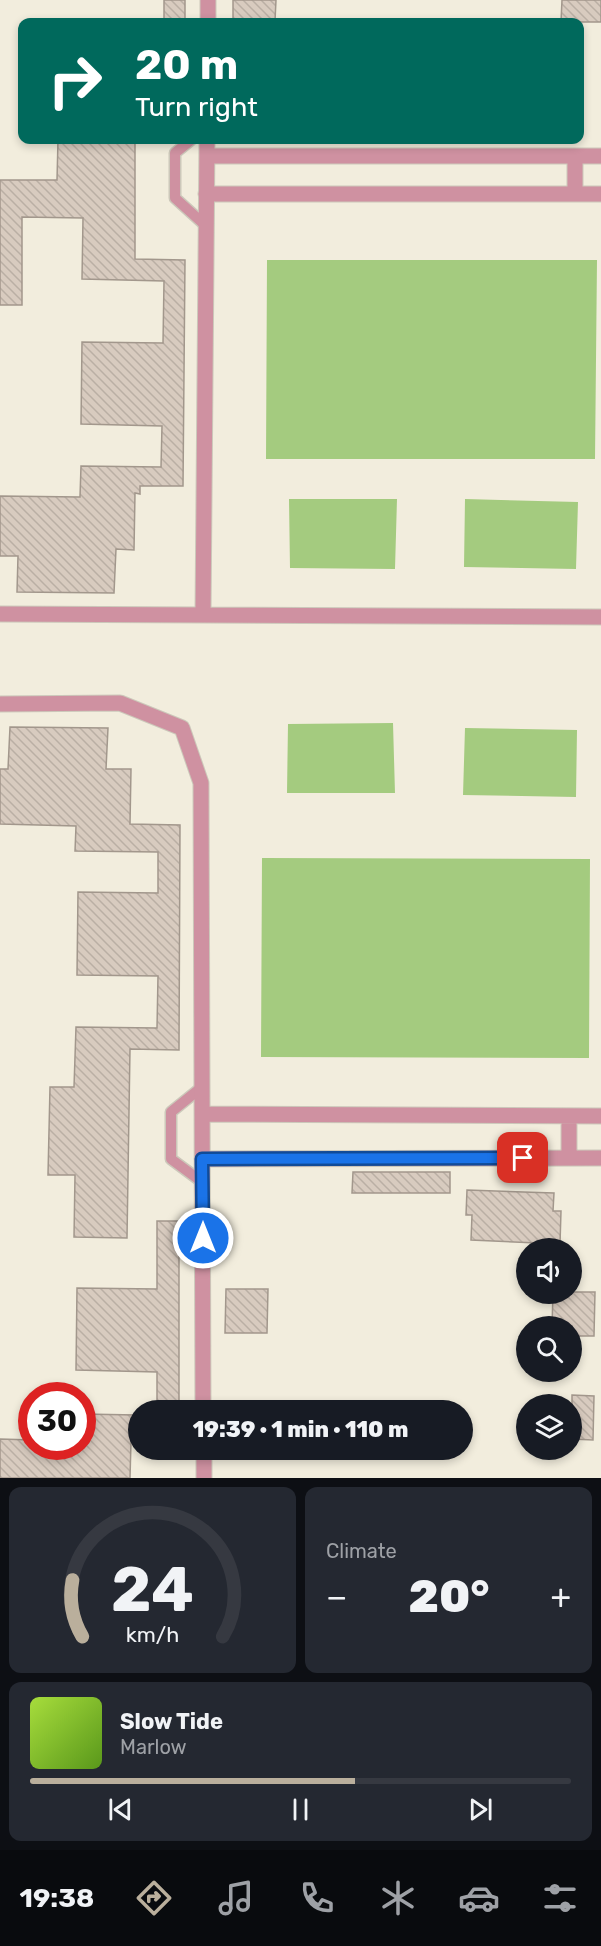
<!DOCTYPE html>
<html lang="en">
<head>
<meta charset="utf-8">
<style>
	:root { --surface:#171b24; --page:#242831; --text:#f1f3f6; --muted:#9ea1a6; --line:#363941; --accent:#baaf9c }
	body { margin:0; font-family:Rubik,sans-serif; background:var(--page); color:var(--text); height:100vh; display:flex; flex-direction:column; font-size:22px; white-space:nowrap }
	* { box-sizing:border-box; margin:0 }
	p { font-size:20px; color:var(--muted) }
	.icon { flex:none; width:33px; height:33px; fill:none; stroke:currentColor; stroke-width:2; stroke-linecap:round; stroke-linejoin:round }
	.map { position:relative; height:1478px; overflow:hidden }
	.side { display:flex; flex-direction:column; gap:9px; padding:9px; background:#0d0f14; flex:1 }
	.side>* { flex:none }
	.banner { position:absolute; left:18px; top:18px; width:566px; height:126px; border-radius:12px; box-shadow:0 3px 9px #0003; background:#00695c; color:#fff; overflow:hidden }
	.tools { position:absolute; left:516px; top:1238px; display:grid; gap:12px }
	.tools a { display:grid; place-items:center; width:66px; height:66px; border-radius:50%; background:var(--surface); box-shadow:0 3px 9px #0003; font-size:30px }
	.speed { position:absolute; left:18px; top:1382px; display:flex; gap:12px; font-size:30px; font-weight:700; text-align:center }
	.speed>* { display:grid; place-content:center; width:78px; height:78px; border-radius:50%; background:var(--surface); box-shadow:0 3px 9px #0003; line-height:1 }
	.speed .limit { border:9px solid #d22; background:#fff; color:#111 }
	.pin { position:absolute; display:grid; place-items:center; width:51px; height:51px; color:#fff; margin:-26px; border-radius:12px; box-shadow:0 3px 9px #0006 }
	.me { position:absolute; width:66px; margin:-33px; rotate:0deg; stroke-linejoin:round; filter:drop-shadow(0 0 4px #0008) }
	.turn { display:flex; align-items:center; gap:21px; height:126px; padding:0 18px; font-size:27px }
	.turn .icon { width:78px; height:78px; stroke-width:2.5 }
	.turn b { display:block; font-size:42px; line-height:51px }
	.big { font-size:45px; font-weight:800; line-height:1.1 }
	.side .tile { flex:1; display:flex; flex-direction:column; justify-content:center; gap:9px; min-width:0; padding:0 21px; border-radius:12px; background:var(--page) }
	.side .dial { align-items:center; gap:0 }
	.dial svg { height:156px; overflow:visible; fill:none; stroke:var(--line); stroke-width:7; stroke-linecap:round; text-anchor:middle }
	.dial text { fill:var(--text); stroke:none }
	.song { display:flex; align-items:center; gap:18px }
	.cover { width:72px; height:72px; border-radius:9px; background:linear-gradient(135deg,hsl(80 70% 55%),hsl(90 70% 35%)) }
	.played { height:6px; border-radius:3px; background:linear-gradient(90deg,var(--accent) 60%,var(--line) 60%) }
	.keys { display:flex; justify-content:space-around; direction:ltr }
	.heat { display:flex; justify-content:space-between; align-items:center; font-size:33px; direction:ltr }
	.side .tiles { flex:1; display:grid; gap:9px; grid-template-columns:1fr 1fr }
	.tile:last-child { grid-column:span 2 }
	.trip { position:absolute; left:128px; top:1400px; width:345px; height:60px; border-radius:30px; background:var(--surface); box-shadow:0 3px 9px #0003; font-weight:800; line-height:60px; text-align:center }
	.tabs { display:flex; height:96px; justify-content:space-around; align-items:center; background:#090b0e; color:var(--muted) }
	.tabs .icon { width:42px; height:42px }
	.tabs .on { color:var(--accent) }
	.tabs b { font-size:27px; color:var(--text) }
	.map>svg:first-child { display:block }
	.pitch { fill:#a4cb7f }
	.building { fill:url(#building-back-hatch); stroke:#a2978c; stroke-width:1.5 }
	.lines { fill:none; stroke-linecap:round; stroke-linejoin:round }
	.service-casing { stroke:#ccc8ba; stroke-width:13 }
	.minor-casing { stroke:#ccc8ba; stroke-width:17 }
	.service { stroke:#cf91a1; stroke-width:10 }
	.minor { stroke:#cf91a1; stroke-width:15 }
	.route-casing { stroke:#114b97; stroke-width:15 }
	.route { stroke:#1a73e8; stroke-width:10 }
</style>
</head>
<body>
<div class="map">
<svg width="601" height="1478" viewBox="0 0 601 1478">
	<defs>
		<pattern id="building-back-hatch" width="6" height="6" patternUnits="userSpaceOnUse" patternTransform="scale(1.5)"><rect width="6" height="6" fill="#d8cbbf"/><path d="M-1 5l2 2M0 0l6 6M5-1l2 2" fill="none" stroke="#baafa4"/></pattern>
	</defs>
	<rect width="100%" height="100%" fill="#f2eddd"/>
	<!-- pitch -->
	<path class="pitch" d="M267,260H597L595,459H266Z
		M289,499H397L395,569L290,568Z
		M465,499L578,502L576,569L464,567Z
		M393,723L395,793H287L288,724Z
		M465,728L577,730L576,797L463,795Z
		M262,858L590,859L589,1058L261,1057Z"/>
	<!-- building -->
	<path class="building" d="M164,0H185V22H164Z
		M233,0H276L275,21L233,20Z
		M562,0H601V22H561Z
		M58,140H135V259L185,260L183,486H140V494L135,493L134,550L116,549L114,593L17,592L18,556H0V496L80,497L81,466L161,467L162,426L81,424L82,342L163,343L164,281L82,279L83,218L22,217V305H0V180H57Z
		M10,727L108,728L106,769H131L130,824L180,825L179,1050L130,1049L127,1238L74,1237L75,1175H48L50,1087H74L76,1027L157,1028L158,976L77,975L78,892L158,893V852L75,851L76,826L0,824V769H8Z
		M353,1172H450V1193H352Z
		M467,1190L554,1193L553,1211H561L560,1244L471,1240L472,1215H466Z
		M157,1221H179V1410H157V1372L76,1370L77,1288L157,1289Z
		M226,1289H268L267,1333H225Z
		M572,1292H595L594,1336H572V1326H552L553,1293Z
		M572,1395L594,1396L593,1440L572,1439Z
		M82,1414L136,1415L135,1442H131L130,1478H0V1439L32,1440V1446H82Z"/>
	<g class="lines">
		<defs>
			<path id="service" d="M191,140L175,153V198L206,226
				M202,1087L171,1112V1159L202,1182"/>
			<path id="minor" d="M208,22V0
				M207,156H601
				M206,194H601
				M575,194V156
				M0,614L601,617
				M203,615L207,140
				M0,704L120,703L182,728L201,783L203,1410
				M202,1114L601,1116
				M569,1158V1116
				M202,1159L601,1158
				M204,1449V1478"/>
		</defs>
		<!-- service casing -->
		<use href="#service" class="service-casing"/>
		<!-- minor casing -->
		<use href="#minor" class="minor-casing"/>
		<!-- service -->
		<use href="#service" class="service"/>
		<!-- minor -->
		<use href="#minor" class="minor"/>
	</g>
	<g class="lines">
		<defs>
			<path id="route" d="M203,1238L202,1159L523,1158"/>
		</defs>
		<!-- route casing -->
		<use href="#route" class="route-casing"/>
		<!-- route -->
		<use href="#route" class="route"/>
	</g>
</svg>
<div class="tools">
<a><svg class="icon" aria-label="sound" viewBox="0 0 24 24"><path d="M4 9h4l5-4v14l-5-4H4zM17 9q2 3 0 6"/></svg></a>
<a><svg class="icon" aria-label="search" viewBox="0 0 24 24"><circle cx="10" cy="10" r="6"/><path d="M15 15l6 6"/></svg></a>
<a><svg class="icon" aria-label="layers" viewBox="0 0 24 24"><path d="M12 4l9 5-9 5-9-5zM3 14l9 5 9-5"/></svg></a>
</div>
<div class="speed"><div class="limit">30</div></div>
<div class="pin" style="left:523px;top:1158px;background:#d93025"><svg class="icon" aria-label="arrive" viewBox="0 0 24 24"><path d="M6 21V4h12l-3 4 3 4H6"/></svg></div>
<svg class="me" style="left:203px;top:1238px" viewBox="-20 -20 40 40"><circle r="17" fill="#1a73e8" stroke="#fff" stroke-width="3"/><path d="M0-11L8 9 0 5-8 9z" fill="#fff"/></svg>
<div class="trip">19:39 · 1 min · 110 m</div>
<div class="banner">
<div class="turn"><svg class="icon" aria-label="right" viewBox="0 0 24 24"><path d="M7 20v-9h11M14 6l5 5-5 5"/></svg><div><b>20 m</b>Turn right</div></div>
</div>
</div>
<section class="side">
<div class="tiles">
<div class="tile dial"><svg viewBox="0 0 100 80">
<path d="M14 69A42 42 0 1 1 86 69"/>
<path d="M14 69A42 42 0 0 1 9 40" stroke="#baaf9c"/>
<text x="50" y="56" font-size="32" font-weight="700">24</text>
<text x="50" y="72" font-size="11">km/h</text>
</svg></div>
<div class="tile"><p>Climate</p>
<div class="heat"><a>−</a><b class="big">20°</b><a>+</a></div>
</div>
<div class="tile">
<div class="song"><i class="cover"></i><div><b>Slow Tide</b><p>Marlow</p></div></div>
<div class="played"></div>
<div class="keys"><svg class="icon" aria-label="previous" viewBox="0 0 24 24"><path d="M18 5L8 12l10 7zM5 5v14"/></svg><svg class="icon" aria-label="pause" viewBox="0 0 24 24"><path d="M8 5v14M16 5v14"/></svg><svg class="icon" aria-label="next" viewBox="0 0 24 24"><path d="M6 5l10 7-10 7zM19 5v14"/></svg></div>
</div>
</div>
</section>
<nav class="tabs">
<b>19:38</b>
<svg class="icon on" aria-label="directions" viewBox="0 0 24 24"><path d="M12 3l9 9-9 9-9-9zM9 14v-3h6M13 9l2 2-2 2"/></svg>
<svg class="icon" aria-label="music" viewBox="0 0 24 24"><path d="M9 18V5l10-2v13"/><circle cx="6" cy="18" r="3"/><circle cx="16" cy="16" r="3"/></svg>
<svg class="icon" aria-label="phone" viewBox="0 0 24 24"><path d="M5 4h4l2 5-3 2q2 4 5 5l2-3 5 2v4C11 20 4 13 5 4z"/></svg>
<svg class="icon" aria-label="climate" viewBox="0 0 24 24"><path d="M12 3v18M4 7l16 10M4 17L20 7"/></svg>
<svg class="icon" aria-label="car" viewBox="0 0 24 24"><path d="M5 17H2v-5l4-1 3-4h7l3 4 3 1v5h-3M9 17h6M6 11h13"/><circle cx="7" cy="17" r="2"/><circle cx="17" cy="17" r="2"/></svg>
<svg class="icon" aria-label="filters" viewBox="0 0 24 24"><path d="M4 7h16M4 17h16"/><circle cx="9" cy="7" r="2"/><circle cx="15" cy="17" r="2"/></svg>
</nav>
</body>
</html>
